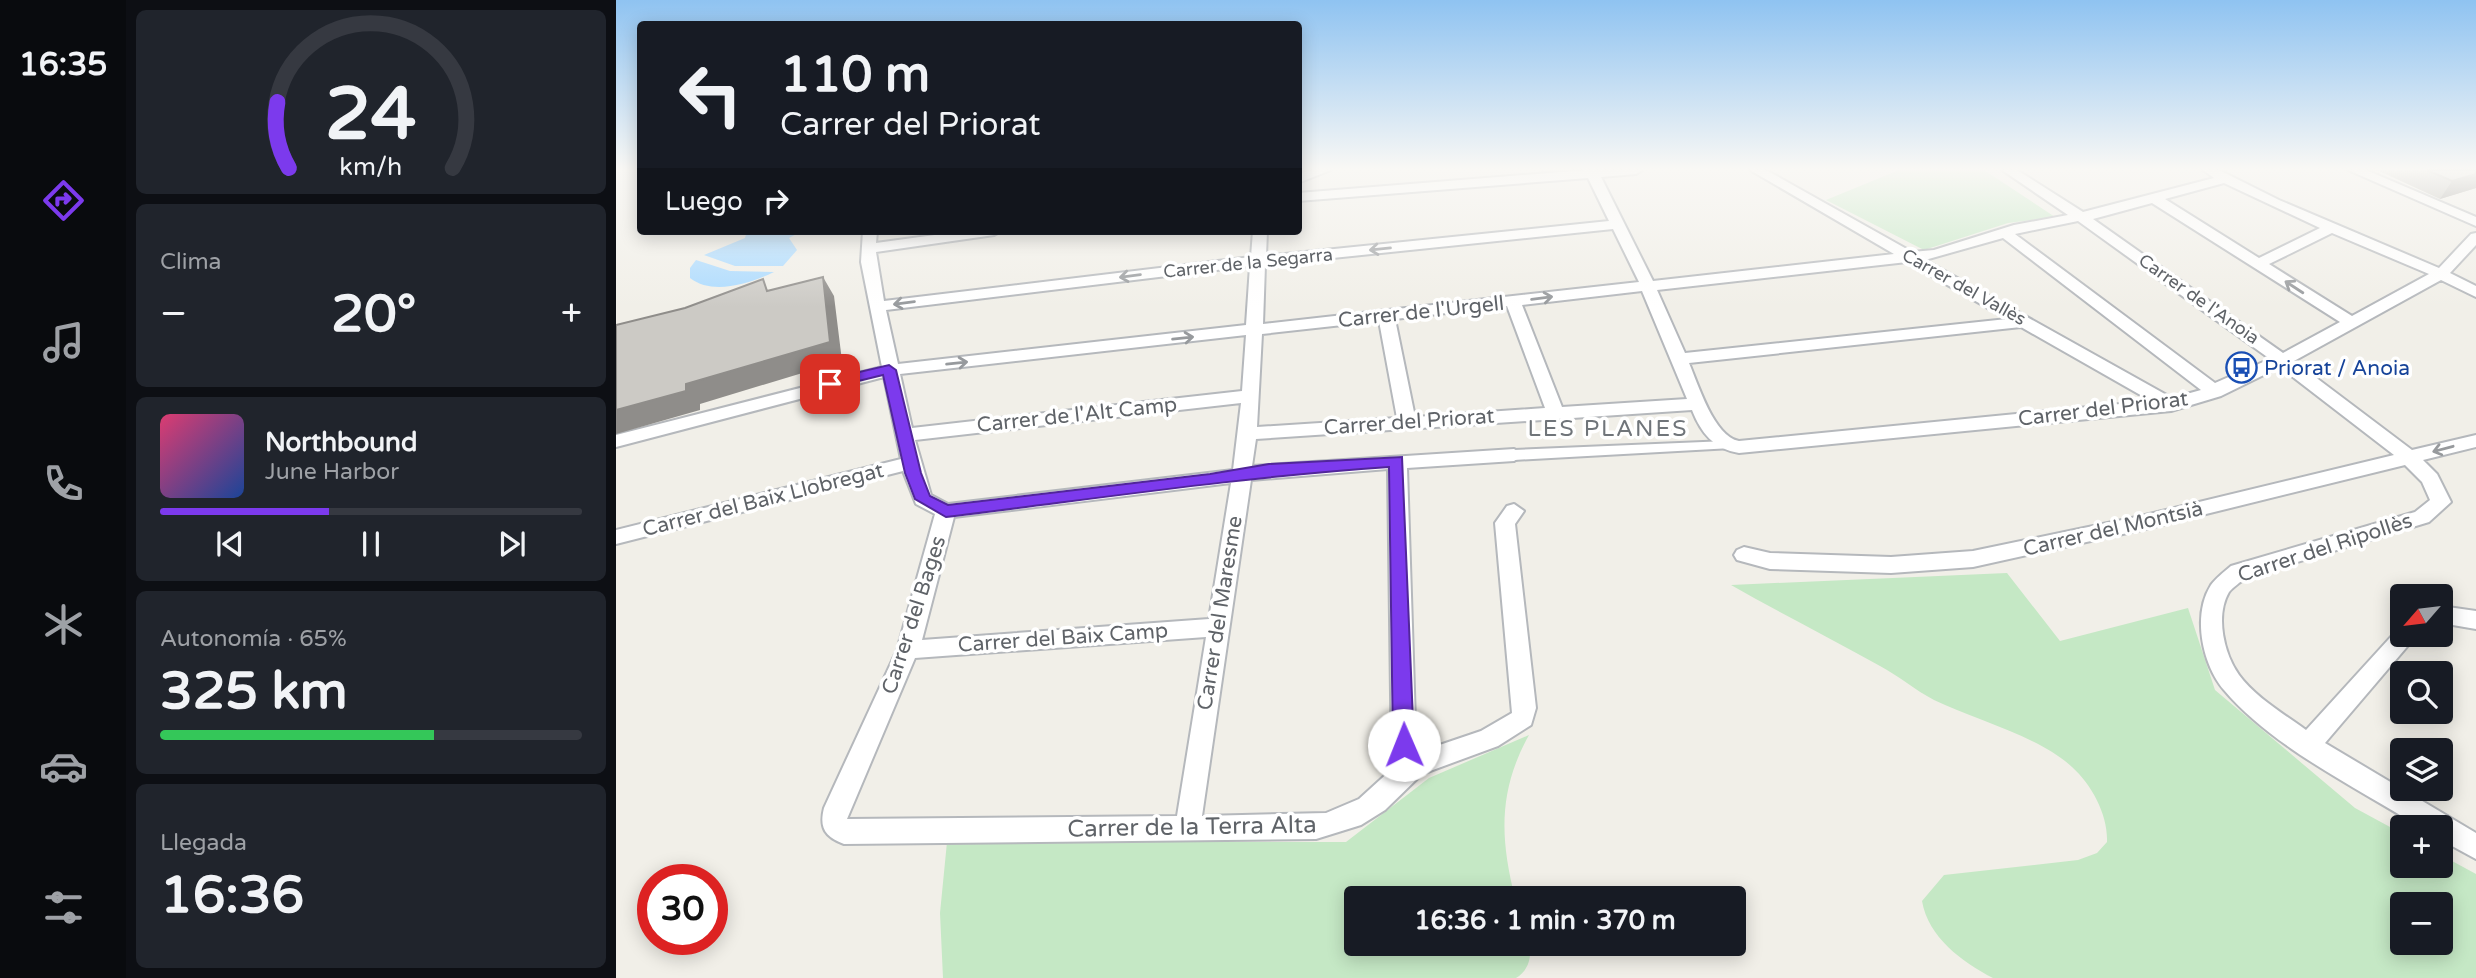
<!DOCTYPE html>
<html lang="es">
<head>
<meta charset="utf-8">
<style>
	:root { --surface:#171b24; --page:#20242c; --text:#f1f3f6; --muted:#9ea1a6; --line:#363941; --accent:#7c3aed }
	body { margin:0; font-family:"Varela Round",sans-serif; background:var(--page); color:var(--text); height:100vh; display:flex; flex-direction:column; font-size:26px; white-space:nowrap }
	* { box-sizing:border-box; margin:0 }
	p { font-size:23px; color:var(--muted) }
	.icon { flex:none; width:38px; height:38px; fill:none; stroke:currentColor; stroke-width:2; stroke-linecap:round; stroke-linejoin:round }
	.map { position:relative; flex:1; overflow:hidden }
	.sheet { display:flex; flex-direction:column; gap:10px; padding:10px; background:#0d0f14; width:490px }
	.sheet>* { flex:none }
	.banner { position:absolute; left:21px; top:21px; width:665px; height:214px; border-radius:7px; box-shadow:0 4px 18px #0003; background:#171b24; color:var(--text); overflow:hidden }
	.needle { width:46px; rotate:242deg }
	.fabs { position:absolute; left:1774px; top:584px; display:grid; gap:14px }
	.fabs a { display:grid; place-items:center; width:63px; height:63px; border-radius:7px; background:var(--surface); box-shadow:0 4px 18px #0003; font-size:35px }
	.speed { position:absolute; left:21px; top:864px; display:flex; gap:14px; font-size:35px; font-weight:700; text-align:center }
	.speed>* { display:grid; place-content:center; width:91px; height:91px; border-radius:50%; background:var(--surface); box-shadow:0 4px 18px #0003; line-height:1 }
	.speed .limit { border:10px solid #d22; background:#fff; color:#111 }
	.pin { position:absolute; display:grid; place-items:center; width:60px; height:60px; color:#fff; margin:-30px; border-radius:14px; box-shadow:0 4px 10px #0006 }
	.me { position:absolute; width:77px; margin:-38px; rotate:359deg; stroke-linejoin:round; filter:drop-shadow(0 0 5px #0008) }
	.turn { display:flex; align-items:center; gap:24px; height:147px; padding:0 28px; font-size:32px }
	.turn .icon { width:91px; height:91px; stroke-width:2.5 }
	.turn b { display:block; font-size:49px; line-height:60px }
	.then { display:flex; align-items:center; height:66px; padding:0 28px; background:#0003; gap:14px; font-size:26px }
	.big { font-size:52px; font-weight:700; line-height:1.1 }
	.sheet .widget { flex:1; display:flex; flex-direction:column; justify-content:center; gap:10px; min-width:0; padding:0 24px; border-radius:10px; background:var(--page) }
	.sheet .dial { align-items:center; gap:0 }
	.dial svg { height:182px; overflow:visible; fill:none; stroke:var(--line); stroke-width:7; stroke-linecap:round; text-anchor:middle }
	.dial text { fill:var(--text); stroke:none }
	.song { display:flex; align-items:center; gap:21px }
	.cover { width:84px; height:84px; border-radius:10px; background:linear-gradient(135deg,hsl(340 70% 55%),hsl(220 70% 35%)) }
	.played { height:7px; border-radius:4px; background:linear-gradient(90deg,var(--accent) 40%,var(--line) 40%) }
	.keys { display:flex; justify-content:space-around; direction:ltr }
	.heat { display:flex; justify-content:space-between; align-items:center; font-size:38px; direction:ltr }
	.charge { height:10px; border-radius:5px; background:linear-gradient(90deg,#34c759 65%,var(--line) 0) }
	.trip { position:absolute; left:728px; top:886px; width:402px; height:70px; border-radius:7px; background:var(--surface); box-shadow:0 4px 18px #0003; font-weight:700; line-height:70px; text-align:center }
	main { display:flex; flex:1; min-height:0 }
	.tab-bar { display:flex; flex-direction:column; width:126px; justify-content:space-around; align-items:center; background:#090b0e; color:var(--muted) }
	.tab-bar .icon { width:49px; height:49px }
	.tab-bar .current { color:var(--accent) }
	.tab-bar b { font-size:32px; color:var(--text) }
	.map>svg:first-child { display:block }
	.green { fill:#c5e8c5; fill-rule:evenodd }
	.water { fill:#aadaff }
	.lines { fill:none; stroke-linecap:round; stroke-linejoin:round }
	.pedestrian-casing { stroke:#b5b8bc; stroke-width:4 }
	.minor-casing { stroke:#b5b8bc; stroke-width:4 }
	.pedestrian { fill:#fff; fill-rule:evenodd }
	.minor { fill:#fff; fill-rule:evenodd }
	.wall { fill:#afaea9 }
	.shaded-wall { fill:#8f8d8a }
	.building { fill:#cccac5; stroke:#8f8d8a; stroke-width:2 }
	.oneway { stroke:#979a9d }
	.route { fill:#7c3aed; stroke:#51269a; stroke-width:2 }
	.labels { text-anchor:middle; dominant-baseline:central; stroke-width:7; stroke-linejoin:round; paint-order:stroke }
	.far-street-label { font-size:18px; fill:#5f6368; stroke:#fff }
	.street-label { font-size:21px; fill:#5f6368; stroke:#fff }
	.transit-label { font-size:21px; fill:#164399; stroke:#fff; text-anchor:start }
	.neighbourhood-label { font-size:23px; letter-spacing:2px; fill:#70757a; stroke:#fff }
	.near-street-label { font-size:24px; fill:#5f6368; stroke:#fff }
</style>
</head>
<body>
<main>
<nav class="tab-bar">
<b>16:35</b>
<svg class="icon current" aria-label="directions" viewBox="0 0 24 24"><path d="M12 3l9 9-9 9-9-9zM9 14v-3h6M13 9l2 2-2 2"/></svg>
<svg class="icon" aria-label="music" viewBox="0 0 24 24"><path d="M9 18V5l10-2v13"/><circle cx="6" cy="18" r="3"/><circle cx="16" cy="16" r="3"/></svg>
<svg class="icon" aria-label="phone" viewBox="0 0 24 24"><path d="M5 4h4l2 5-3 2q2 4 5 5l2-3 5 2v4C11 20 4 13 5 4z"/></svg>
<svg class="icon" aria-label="climate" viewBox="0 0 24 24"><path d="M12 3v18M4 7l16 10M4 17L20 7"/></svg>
<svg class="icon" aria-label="car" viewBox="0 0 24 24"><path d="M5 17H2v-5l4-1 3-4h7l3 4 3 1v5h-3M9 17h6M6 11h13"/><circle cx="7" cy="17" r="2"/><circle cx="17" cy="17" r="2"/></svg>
<svg class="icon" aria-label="filters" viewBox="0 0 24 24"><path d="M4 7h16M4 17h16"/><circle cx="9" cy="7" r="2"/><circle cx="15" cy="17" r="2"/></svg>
</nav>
<section class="sheet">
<div class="widget dial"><svg viewBox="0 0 100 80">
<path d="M14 69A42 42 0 1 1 86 69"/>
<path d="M14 69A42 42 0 0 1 9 40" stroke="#7c3aed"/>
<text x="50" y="56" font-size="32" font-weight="700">24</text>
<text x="50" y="72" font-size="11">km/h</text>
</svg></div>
<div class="widget"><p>Clima</p>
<div class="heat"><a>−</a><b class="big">20°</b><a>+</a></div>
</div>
<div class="widget">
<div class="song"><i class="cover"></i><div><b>Northbound</b><p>June Harbor</p></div></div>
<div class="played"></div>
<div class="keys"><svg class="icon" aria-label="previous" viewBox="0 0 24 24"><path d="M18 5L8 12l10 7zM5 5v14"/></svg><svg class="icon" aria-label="pause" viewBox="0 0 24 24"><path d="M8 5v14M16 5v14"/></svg><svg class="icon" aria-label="next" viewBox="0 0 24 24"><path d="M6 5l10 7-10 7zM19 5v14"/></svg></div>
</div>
<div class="widget"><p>Autonomía · 65%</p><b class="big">325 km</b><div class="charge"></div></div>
<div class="widget"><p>Llegada</p><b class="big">16:36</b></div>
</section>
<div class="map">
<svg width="1860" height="978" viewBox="0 0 1860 978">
	<rect width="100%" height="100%" fill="#f1efe8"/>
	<!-- green -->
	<path class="green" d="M1283,170H1368L1439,217L1392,223L1308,250L1210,200Z
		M1391,573L1444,641L1572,608L1599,690L1739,808L1787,834V866H1825V855L1860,874V978H1377C1346,962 1312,937 1306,901L1328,875L1462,860L1481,853L1491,842C1492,815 1476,785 1456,767C1423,736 1359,720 1318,700C1299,690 1283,676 1264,666C1214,638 1164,613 1115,585ZM1787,905H1825V943H1787Z
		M913,735C882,791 884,838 899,898H740V943H913C916,957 913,970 900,978H327L324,913L331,842H730L813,778Z"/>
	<!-- water -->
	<path class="water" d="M131,231H186L173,238L181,250L167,266H119L88,255L129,238Z
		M80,260L114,271L158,272C135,283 97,296 74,278V268Z"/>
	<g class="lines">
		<defs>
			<path id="pedestrian" d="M1111,441L1116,442L1118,445L1116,448L898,460L891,455L898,450Z"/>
			<path id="minor" d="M696,170H715L682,183V174Z
				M969,170H1026L1020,174L985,177L1037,281L1278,254L1134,170H1150L1296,252L1318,250L1398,225L1452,215L1386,170H1401L1467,212L1598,178L1587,170H1603L1663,200L1823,268L1855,234L1860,233V245L1834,273L1860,286V297L1825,280L1678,361L1796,450L1860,435V447L1807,460L1821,474L1835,502L1813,522L1629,578C1625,582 1617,587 1613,592C1599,616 1608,654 1623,675C1639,697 1668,714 1690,730L1782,629L1787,627V635H1801L1709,743L1860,833V859L1825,840V828H1805C1742,788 1657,748 1608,690C1586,664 1576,615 1595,585C1600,578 1608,572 1615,566L1799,512L1814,500L1806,482L1789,465L1525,530L1357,567L1275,573L1154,569L1121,560L1118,555L1121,550L1128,547L1154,553L1275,557L1357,551L1525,516L1778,455L1664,367L1605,396L1555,411L1123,453C1098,449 1085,433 1076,410L640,439L636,466L898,449L907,455L898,461L791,468L800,753L865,731L896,713L879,523L891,506L898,504L908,511L899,524L920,708L915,725L882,746L806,774L769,810L745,825L700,839L228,844C209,837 203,828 208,808L281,650L319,514L300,504L287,471L0,544V530L285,459L268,377L0,447V435L266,367L245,262L247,231H261L260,243L348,231H385L378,235L260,252L268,301L635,257L637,231H651L650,256L993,221L972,178L682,201V193ZM1608,183L1704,228L1643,258L1549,199ZM1536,203L1724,322L1667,353L1477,219ZM1462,221L1654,359L1599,383L1399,234ZM997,229L1023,282L647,324L649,265ZM1716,233L1813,274L1736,316L1653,264ZM1387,238L1585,390L1556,398L1309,260ZM1291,262L1391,319L1069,353L1041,290ZM634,266L630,325L282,364L270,310ZM1026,291L1071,399L946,407L906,305ZM891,306L929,408L799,417L779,319ZM763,321L781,418L641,427L646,334ZM1405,327L1535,401L1123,441C1098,437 1082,384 1073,363ZM630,335L626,391L296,428L284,374ZM625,403L617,470L332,504L315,495L299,440ZM772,469L776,769L743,799L710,813L586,816L635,480ZM615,483L593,619L306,640L338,517ZM590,637L561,816L231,819L299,658Z
				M1732,170H1750L1860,217V226Z
				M1825,606L1860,611V629L1825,623Z"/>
		</defs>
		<!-- pedestrian casing -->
		<use href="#pedestrian" class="pedestrian-casing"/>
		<!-- minor casing -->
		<use href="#minor" class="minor-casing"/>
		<!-- pedestrian -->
		<use href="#pedestrian" class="pedestrian"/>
		<!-- minor -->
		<use href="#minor" class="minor"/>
	</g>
	<!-- wall -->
	<path class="wall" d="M1761,170H1860V188L1824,199Z"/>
	<!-- shaded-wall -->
	<path class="shaded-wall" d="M1860,174V188L1824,199L1836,181Z
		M207,277L218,296L226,361L84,404V410L0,434V410L70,384Z"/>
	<!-- building -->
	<path class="building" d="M1811,170H1860V174L1836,181Z
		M207,277L214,342L70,384V391L0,410V325L69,308L147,279L151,291Z"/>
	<!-- one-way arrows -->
	<defs><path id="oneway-shaft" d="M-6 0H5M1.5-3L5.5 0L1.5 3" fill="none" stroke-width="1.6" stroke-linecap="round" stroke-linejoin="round" transform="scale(1.75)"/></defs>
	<g class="oneway">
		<use href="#oneway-shaft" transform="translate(764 249) rotate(174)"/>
		<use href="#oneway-shaft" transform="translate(514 276) rotate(173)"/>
		<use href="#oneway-shaft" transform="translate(1678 287) rotate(-147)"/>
		<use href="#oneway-shaft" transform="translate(926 298) rotate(-7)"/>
		<use href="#oneway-shaft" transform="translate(288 303) rotate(173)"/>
		<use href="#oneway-shaft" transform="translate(567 338) rotate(-6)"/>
		<use href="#oneway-shaft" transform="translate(341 363) rotate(-6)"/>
		<use href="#oneway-shaft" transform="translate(1827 449) rotate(165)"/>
	</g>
	<!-- sky -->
	<linearGradient id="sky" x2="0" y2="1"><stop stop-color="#8fc3f1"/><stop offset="0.55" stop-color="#f9f8f5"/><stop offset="1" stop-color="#f9f8f5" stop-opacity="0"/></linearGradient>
	<rect width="1860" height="307" fill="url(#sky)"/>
	<!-- route -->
	<path class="route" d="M273,365L280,370L305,473L314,496L332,505L594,474L653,464L786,457L798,745L795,751L788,754L780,751L777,745L773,467C625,477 478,499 330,517L299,499L289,473L267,375L214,388L207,384L209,380Z"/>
	<!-- icons -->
	<defs>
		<symbol id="bus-ring" viewBox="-11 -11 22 22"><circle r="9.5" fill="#fff" stroke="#1a4fb4" stroke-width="1.5"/><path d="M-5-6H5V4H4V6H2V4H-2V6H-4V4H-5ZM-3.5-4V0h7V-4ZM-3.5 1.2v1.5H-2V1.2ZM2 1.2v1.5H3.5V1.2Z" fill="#1a4fb4"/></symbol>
	</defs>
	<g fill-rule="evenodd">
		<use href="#bus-ring" x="1608" y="350" width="35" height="35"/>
	</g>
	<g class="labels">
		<!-- far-street labels -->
		<g class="far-street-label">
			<text transform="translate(632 263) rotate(-6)">Carrer de la Segarra</text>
			<text transform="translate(1348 287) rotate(29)">Carrer del Vallès</text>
			<text transform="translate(1583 299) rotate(35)">Carrer de l'Anoia</text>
		</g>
		<!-- street labels -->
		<g class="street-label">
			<text transform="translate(805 312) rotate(-6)">Carrer de l'Urgell</text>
			<text transform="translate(1487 409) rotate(-7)">Carrer del Priorat</text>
			<text transform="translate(461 415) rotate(-6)">Carrer de l'Alt Camp</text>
			<text transform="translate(793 422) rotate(-4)">Carrer del Priorat</text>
			<text transform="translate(147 500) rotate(-14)">Carrer del Baix Llobregat</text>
			<text transform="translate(1497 529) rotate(-13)">Carrer del Montsià</text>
			<text transform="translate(1709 548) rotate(-18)">Carrer del Ripollès</text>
			<text transform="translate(604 613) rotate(-81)">Carrer del Maresme</text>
			<text transform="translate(298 615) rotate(-72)">Carrer del Bages</text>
			<text transform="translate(447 638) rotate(-4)">Carrer del Baix Camp</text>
		</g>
		<!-- transit labels -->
		<g class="transit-label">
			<text x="1648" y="368">Priorat / Anoia</text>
		</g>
		<!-- neighbourhood labels -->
		<g class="neighbourhood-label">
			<text x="992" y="429">LES PLANES</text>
		</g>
		<!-- near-street labels -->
		<g class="near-street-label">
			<text transform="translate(576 827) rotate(-1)">Carrer de la Terra Alta</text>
		</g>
	</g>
</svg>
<div class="fabs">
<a><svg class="needle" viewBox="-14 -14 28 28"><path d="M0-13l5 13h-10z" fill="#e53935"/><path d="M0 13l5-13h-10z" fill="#9ea1a6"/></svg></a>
<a><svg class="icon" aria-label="search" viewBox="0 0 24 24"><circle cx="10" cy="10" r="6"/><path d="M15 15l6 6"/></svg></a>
<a><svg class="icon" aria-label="layers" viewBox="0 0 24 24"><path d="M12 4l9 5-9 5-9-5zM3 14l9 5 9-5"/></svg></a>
<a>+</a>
<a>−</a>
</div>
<div class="speed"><div class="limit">30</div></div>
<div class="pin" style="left:214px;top:384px;background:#d93025"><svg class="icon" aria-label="arrive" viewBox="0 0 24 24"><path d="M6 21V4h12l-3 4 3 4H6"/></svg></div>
<svg class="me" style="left:788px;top:745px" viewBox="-20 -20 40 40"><circle r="19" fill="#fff"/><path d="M0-13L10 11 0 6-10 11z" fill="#7c3aed"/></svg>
<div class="trip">16:36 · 1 min · 370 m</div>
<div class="banner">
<div class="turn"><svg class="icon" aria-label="left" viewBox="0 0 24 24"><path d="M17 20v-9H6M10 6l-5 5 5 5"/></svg><div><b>110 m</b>Carrer del Priorat</div></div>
<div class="then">Luego<svg class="icon" aria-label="right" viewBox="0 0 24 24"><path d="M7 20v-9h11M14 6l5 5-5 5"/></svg></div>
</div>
</div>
</main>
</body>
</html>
